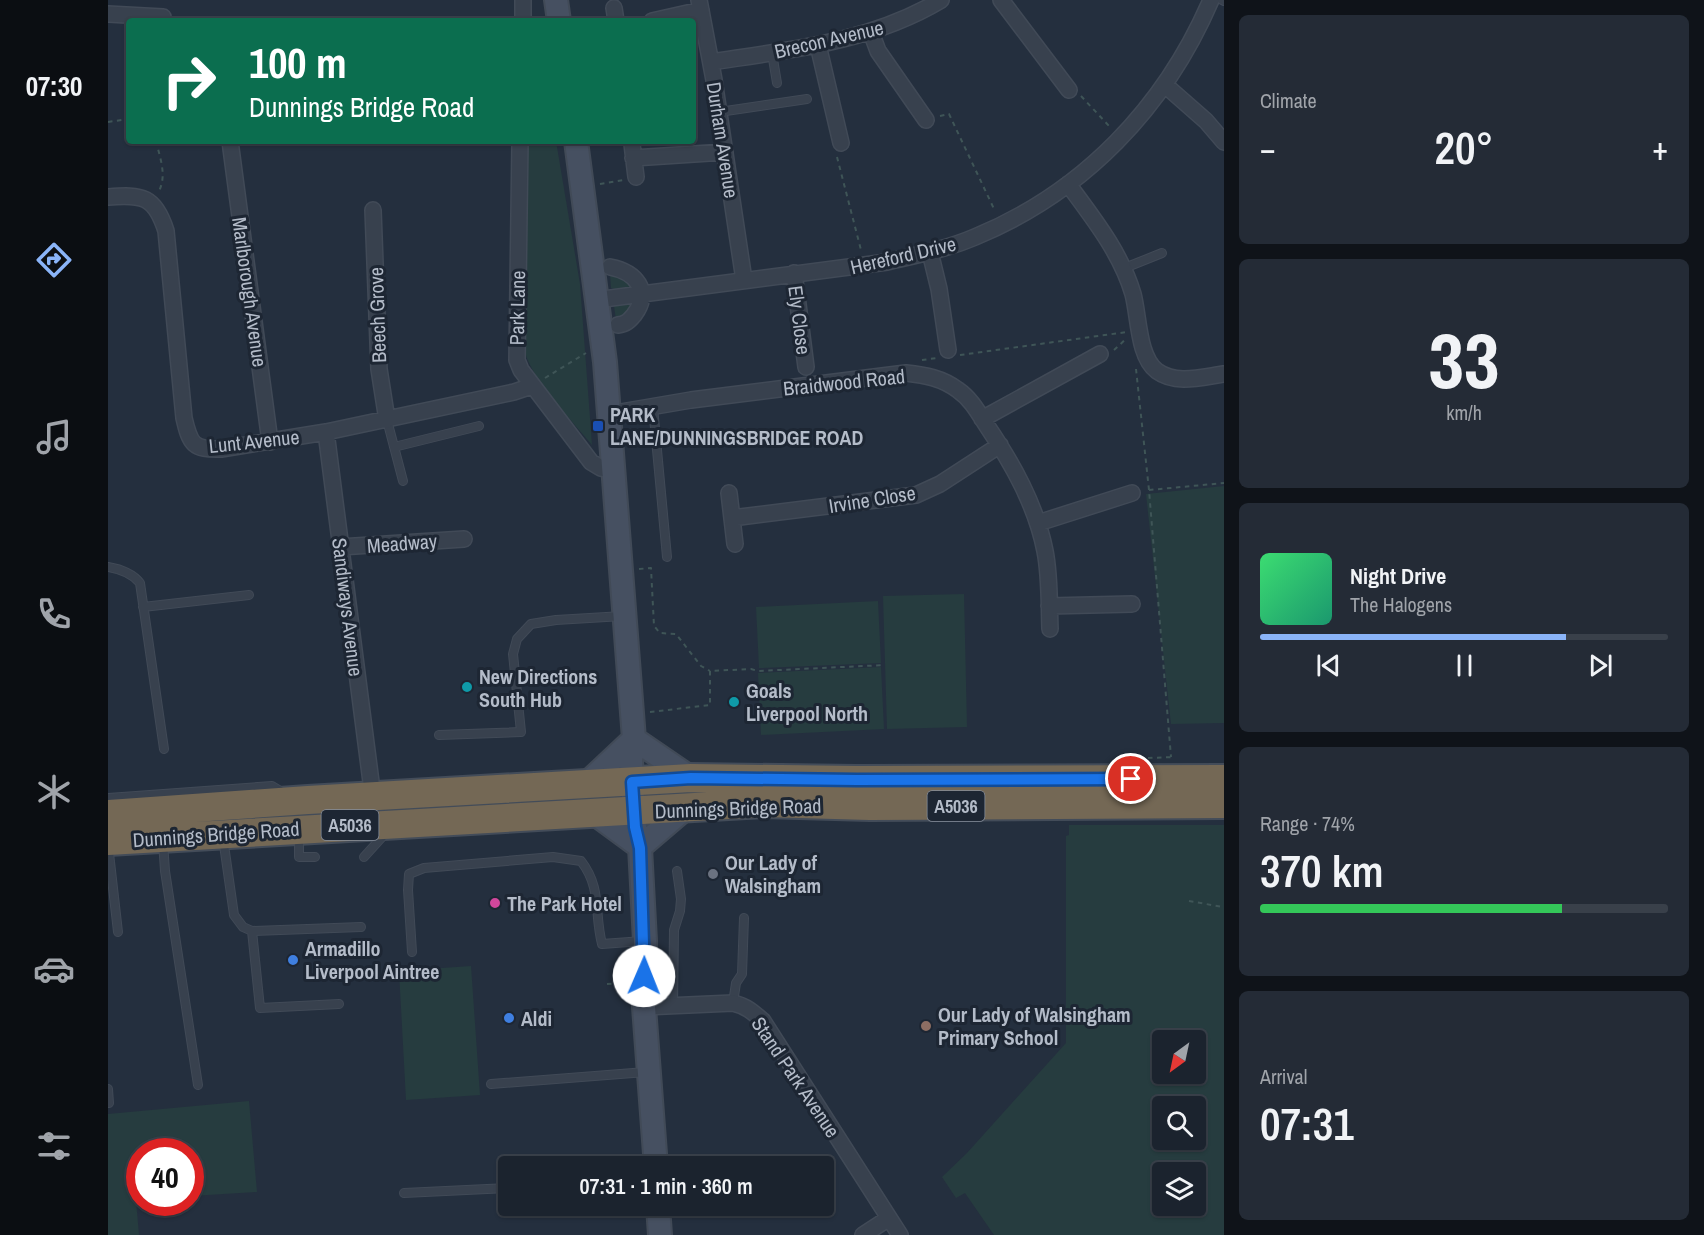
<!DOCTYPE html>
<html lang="en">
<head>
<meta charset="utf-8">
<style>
	:root { --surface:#1b232e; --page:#242b36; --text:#f1f3f6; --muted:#a0a4aa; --line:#39404a; --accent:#8ab4f8 }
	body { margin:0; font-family:"Archivo Narrow",sans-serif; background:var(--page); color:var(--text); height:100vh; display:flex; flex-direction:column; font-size:22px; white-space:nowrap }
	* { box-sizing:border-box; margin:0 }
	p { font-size:20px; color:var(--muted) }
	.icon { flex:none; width:33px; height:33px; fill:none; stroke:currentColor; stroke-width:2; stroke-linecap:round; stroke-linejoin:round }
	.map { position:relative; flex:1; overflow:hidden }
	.sheet { display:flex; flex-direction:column; gap:15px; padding:15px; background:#0f1319; width:480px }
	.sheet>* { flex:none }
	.banner { position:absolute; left:18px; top:18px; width:570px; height:126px; border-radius:6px; box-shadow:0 2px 4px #0004,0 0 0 2px var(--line); background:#0b6e4f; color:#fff; overflow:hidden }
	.needle { width:39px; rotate:213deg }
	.tools { position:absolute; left:1044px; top:1030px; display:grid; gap:12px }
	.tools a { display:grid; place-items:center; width:54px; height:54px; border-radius:6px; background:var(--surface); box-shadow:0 2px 4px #0004,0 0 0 2px var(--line); font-size:30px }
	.speed { position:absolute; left:18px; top:1138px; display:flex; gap:12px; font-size:30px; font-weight:700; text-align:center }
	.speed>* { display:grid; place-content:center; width:78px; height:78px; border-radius:50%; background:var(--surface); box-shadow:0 2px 4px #0004,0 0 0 2px var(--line); line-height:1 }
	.speed .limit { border:9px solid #d22; background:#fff; color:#111 }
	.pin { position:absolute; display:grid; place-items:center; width:51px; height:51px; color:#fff; margin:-26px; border:3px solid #fff; border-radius:50%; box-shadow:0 2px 6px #0007 }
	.me { position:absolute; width:66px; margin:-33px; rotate:1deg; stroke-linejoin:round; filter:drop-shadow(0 0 4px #0008) }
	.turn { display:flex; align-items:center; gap:21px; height:126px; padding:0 24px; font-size:27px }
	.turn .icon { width:78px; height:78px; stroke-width:2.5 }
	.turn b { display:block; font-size:42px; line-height:51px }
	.big { font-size:45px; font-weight:600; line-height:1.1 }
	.sheet .card { flex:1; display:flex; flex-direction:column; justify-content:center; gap:9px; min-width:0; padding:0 21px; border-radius:9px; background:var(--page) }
	.sheet .dial { align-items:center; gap:0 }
	.dial b { font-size:78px; line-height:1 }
	.song { display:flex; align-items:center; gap:18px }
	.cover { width:72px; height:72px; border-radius:9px; background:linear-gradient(135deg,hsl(140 70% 55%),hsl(160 70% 35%)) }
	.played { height:6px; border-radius:3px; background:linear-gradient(90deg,var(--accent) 75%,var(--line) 75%) }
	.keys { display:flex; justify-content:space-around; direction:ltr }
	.heat { display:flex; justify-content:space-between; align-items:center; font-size:33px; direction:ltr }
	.charge { height:9px; border-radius:4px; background:linear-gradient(90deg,#34c759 74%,var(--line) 0) }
	.trip { position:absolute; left:390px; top:1156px; width:336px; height:60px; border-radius:6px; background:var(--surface); box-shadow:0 2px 4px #0004,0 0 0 2px var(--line); font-weight:600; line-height:60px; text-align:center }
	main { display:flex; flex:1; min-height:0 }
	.menu { display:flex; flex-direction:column; width:108px; justify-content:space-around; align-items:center; background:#0b0e12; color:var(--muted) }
	.menu .icon { width:42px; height:42px }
	.menu .current { color:var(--accent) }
	.menu b { font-size:27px; color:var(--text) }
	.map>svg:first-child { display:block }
	.green { fill:#263c3f; fill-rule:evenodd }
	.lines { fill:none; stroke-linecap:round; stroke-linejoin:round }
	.lane-casing { stroke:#414a57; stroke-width:10 }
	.street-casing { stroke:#414a57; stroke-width:18 }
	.secondary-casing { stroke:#414a57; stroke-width:26 }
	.highway-casing { stroke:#434c59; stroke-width:32 }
	.path { stroke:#3f5557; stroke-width:2; stroke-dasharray:4.5 4.5; stroke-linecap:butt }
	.lane { stroke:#38414e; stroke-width:8 }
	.street { stroke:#38414e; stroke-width:15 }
	.secondary { stroke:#465061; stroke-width:22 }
	.highway { stroke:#746855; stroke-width:28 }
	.route-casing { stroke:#114b97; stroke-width:15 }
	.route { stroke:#1a73e8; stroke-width:10 }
	.transit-dot { fill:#1a4fb4; stroke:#1d2633; stroke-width:2 }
	.culture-dot { fill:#0f9aa8; stroke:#1d2633; stroke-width:2 }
	.worship-dot { fill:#6b7280; stroke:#1d2633; stroke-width:2 }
	.hotel-dot { fill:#d1479c; stroke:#1d2633; stroke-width:2 }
	.shop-dot { fill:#3f7fe0; stroke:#1d2633; stroke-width:2 }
	.education-dot { fill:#8d6e63; stroke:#1d2633; stroke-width:2 }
	.labels { text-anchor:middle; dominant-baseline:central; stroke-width:6; stroke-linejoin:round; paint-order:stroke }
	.shield { fill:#1d2633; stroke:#878f9c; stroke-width:1.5 }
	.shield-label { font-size:18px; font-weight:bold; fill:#b4bcc9 }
	.street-label { font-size:20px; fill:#b4bcc9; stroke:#1d2633 }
	.poi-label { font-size:20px; font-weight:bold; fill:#b4bcc9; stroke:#1d2633; text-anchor:start }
</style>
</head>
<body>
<main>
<nav class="menu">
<b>07:30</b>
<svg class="icon current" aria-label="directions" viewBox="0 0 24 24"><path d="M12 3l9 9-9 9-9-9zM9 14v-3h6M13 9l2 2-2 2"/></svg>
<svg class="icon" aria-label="music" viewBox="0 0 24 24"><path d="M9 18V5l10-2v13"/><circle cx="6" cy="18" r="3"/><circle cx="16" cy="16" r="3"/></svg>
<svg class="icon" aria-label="phone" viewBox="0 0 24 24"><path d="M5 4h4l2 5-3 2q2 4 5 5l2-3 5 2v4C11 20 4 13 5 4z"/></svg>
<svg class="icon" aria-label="climate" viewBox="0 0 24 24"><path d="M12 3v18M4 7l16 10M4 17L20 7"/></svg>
<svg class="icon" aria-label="car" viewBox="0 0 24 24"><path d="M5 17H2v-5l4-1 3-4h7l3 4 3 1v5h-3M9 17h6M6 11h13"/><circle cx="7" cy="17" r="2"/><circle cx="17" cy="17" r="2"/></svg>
<svg class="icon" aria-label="filters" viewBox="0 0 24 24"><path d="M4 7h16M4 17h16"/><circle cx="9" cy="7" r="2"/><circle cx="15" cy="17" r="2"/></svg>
</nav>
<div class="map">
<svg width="1116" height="1235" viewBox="0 0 1116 1235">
	<rect width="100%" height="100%" fill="#242f3e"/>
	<!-- green -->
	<path class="green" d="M418,141H448L472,284L484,445C462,418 422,379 415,346Z
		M507,272L524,286V288L513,291L503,288L502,273Z
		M525,301L519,316L508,320L506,306L509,303Z
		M1116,486V723L1063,724L1038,494Z
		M856,594L859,727L779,729L775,596Z
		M770,601L773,663L651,668L648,607Z
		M773,667L776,729L653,735L650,673Z
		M961,825H1116V1235H886L857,1193L848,1198L834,1177L859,1153L958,1043V836L961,835ZM1054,1041H1088V1074H1054ZM1054,1107H1088V1140H1054ZM1054,1173H1088V1206H1054Z
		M363,966L372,1095L298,1100L291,971Z
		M141,1101L149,1192L83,1196L82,1152H32L31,1200H28L31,1235H0V1114Z"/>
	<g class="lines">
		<defs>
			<path id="lane" d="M1114,0L1116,1
				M664,53L669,83
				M611,112L699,99
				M1014,269L1054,253
				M545,407L559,557
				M279,420L295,481
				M286,447L371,426
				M0,567C12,569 24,573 32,583L56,749
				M35,607L141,595
				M331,735L413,732L405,654L409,639L423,624L448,620L515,616
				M0,798L164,786L174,792
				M115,838L126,915L135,927L144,931L253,927
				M55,842L57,871L90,1085
				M191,842V857H207
				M1,853L10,932
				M256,857L275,836
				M144,931L152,1008L231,1004
				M304,952L300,890L301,874L316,868L445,857L473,861C494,888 486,913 494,944L535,941
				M625,1003L628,983L634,974L636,918
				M565,1006L566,930L572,911L573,899L569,871
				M383,1084L538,1072
				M0,1089L1,1103
				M296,1193L400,1188"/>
			<path id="street" d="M591,0L606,80L636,280
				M893,0L961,90
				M506,8L508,21
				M0,14L55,17
				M415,21V0
				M544,21L593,10
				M763,32L770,51L818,120
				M710,45L733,143
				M603,62C682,50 763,42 833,0
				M1057,85L1098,121L1116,142
				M122,141L162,442
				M412,141L409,360L413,370L483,462L493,468L506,470
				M524,144L528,177
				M525,158L617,152
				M960,184C985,218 1013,253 1025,294C1031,317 1030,357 1049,371C1068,385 1094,377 1116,374
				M0,197C34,194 47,196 58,231L76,418C82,444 85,450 113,449L218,432L406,392L424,386
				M265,210L271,369L279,420
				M822,252L831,289L840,350
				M502,267C528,272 544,291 526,315C521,321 518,324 510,325
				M686,273L698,367
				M488,300L779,262C809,255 839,249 867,237C976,192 1057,107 1103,0
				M501,414L583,400L798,373C817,375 834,378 850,390C863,399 870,412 879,426C904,463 928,505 937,551C942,576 941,604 942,629
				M874,419L992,354
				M218,432L263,782
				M621,493L627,544
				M624,518L808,495L832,484L892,445
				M930,523L1024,493
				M232,547L356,539
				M941,606L1024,604
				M536,1007L625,1003C638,1006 645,1012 655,1021L792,1235
				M755,1235L781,1218"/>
			<path id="secondary" d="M448,0L451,21
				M468,141L497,362L526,739L523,760L524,782L527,827L532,847L537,941L536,1007L548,1167
				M526,739L583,778
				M478,784L526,739
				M483,811L532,847
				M532,847L580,806
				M550,1206L552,1235"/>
			<path id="highway" d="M0,814L200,800L583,778L749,780L1116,779
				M0,841L656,803L762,806L1116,804"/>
		</defs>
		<!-- lane casing -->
		<use href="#lane" class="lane-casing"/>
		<!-- street casing -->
		<use href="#street" class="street-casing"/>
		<!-- secondary casing -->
		<use href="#secondary" class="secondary-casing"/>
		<!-- highway casing -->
		<use href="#highway" class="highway-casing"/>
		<!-- path -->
		<path class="path" d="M973,96L1002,127
			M832,116L841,114L887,211
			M0,122L21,119
			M48,141C52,158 59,175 51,191
			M729,157L753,250
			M492,184L516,180
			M1006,350L1019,338
			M852,355L1019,332
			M814,360L829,358
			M1028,369L1041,490L1063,757
			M437,378L478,353
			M1041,490L1116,483
			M531,569L543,568L546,626L552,633L568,634L593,666L602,671
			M542,712L602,705V671L643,669L650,671L777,665
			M1040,758L1067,757
			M1081,901L1115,907
			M499,984L518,983"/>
		<!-- lane -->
		<use href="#lane" class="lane"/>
		<!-- street -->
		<use href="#street" class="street"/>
		<!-- secondary -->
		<use href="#secondary" class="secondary"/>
		<!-- highway -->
		<use href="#highway" class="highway"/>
	</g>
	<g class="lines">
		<defs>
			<path id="route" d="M536,976L532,848L527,827L524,782L583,778L749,780L1023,779"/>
		</defs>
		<!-- route casing -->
		<use href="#route" class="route-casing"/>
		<!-- route -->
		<use href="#route" class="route"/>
	</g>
	<!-- markers -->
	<rect class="transit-dot" x="484" y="420" width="12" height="12" rx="3"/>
	<g class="culture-dot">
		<circle cx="359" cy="687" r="6"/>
		<circle cx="626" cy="702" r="6"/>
	</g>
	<circle class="worship-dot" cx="605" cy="874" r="6"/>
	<circle class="hotel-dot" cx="387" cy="903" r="6"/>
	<g class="shop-dot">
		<circle cx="185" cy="960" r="6"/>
		<circle cx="401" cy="1018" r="6"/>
	</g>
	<circle class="education-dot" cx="818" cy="1026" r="6"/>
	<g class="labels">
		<!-- shield labels -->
		<g class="shield">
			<rect x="819.5" y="791" width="57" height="30" rx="4.5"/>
			<rect x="213.5" y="810" width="57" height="30" rx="4.5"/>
		</g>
		<g class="shield-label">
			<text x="848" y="806">A5036</text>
			<text x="242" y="825">A5036</text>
		</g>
		<!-- street labels -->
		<g class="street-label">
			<text transform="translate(721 39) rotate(-13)">Brecon Avenue</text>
			<text transform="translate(615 140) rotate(81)">Durham Avenue</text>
			<text transform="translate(795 255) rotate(-13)">Hereford Drive</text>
			<text transform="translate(142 292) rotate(82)">Marlborough Avenue</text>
			<text transform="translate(409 308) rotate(-89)">Park Lane</text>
			<text transform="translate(269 315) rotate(-92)">Beech Grove</text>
			<text transform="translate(692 320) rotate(83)">Ely Close</text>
			<text transform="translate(736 382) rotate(-6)">Braidwood Road</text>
			<text transform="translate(146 441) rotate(-6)">Lunt Avenue</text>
			<text transform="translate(764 499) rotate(-9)">Irvine Close</text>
			<text transform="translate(294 543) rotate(-4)">Meadway</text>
			<text transform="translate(240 607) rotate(83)">Sandiways Avenue</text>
			<text transform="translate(630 808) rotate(-2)">Dunnings Bridge Road</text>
			<text transform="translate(108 834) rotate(-4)">Dunnings Bridge Road</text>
			<text transform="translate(688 1077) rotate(56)">Stand Park Avenue</text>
		</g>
		<!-- poi labels -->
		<g class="poi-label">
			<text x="502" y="414">PARK<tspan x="502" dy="23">LANE/DUNNINGSBRIDGE ROAD</tspan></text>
			<text x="371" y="676">New Directions<tspan x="371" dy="23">South Hub</tspan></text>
			<text x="638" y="690">Goals<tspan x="638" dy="23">Liverpool North</tspan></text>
			<text x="617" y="862">Our Lady of<tspan x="617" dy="23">Walsingham</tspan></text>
			<text x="399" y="903">The Park Hotel</text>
			<text x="197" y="948">Armadillo<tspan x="197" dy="23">Liverpool Aintree</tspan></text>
			<text x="830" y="1014">Our Lady of Walsingham<tspan x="830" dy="23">Primary School</tspan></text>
			<text x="413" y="1018">Aldi</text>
		</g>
	</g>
</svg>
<div class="tools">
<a><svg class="needle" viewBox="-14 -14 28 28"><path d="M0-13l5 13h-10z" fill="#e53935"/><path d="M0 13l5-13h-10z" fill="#a0a4aa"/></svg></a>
<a><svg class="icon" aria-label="search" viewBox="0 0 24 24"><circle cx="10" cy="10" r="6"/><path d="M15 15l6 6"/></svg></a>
<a><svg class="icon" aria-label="layers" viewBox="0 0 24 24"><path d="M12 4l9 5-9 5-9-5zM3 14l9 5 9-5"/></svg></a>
</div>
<div class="speed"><div class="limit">40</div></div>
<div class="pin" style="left:1023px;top:779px;background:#d93025"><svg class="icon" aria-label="arrive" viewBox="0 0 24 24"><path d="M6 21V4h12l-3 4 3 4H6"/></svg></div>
<svg class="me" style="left:536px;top:976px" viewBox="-20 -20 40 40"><circle r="19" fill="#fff"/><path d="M0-13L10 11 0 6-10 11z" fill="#1a73e8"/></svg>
<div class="trip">07:31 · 1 min · 360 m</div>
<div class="banner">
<div class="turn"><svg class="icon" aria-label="right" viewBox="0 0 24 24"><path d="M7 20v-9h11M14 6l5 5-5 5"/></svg><div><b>100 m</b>Dunnings Bridge Road</div></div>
</div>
</div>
<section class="sheet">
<div class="card"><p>Climate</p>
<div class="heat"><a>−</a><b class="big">20°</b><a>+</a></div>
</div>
<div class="card dial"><b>33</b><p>km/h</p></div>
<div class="card">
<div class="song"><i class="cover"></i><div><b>Night Drive</b><p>The Halogens</p></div></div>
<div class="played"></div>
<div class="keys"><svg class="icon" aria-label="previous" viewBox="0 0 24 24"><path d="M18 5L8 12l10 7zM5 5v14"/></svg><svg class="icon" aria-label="pause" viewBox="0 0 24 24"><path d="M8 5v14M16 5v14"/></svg><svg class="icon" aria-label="next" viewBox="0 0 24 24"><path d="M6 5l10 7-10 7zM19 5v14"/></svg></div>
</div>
<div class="card"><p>Range · 74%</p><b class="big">370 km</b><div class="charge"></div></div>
<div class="card"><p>Arrival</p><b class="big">07:31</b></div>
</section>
</main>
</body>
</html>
